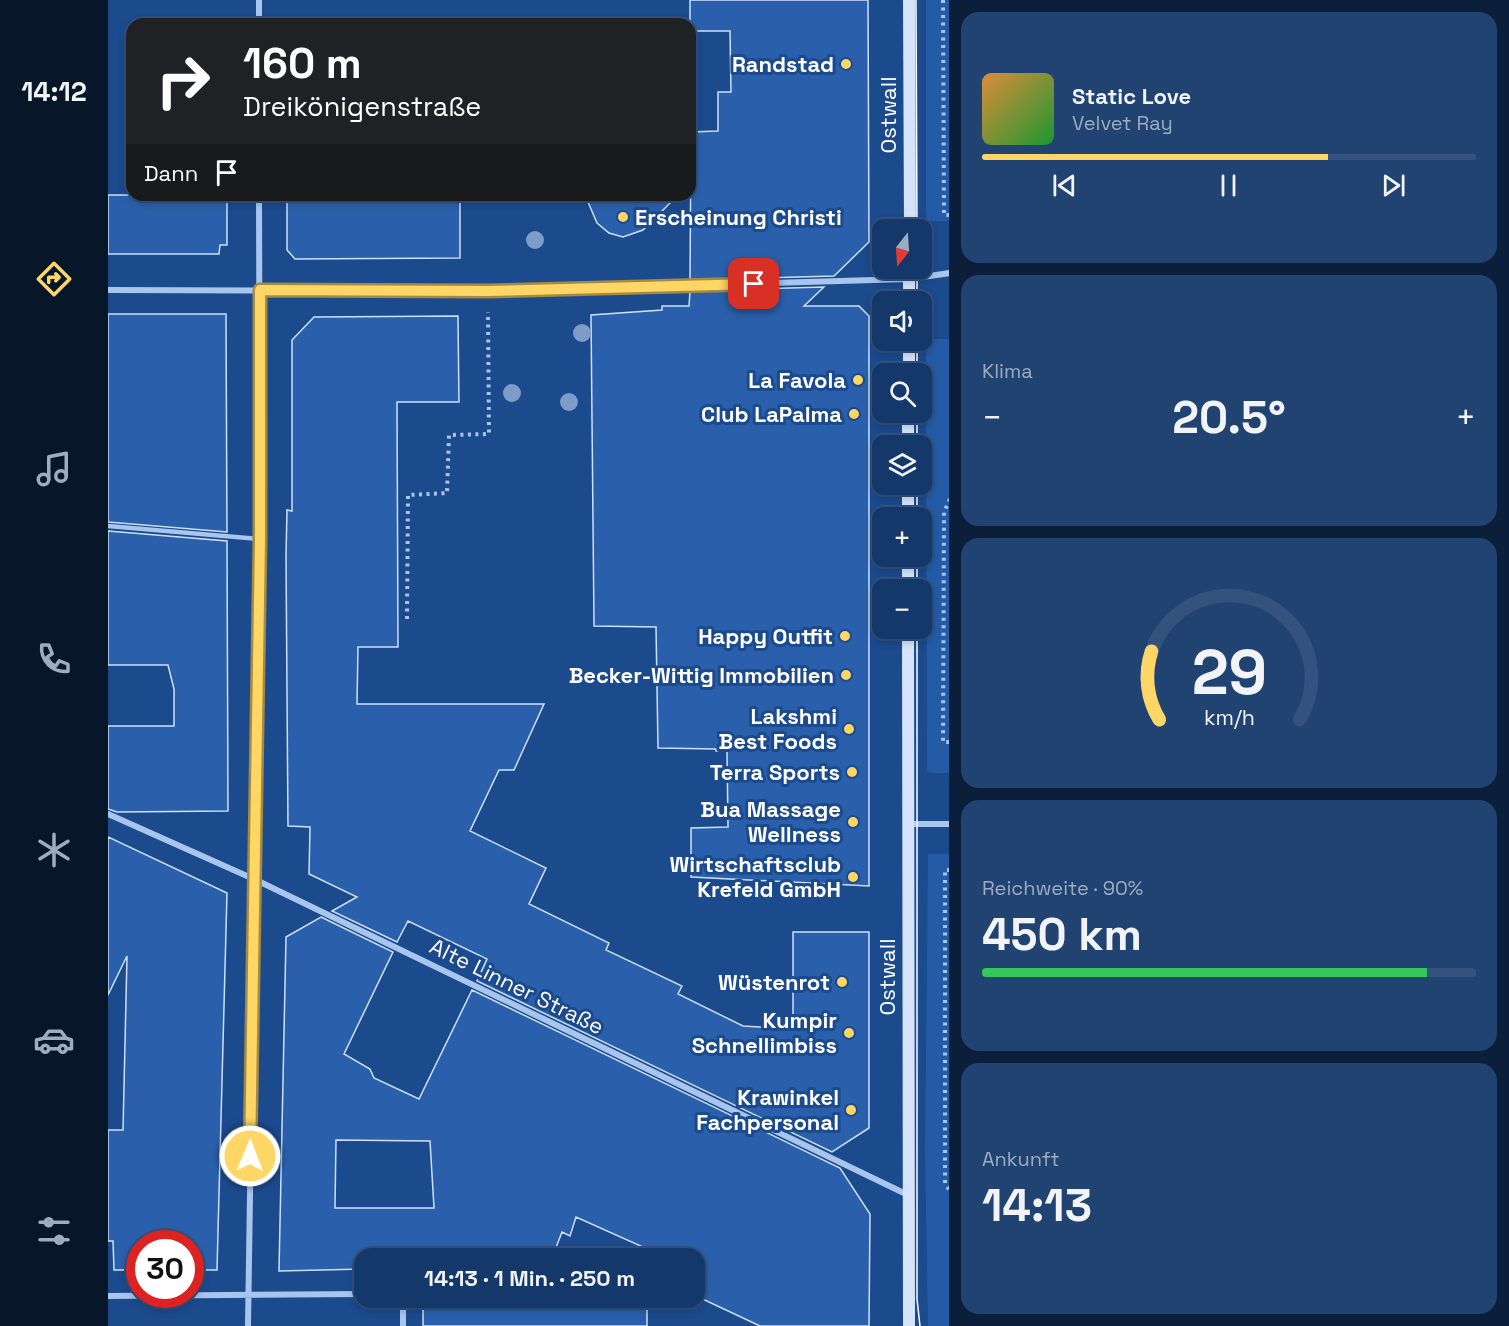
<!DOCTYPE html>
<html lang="de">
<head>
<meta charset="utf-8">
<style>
	:root { --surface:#14386a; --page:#214372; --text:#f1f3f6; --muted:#9dacc1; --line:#33527e; --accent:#fed665 }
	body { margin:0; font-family:"Space Grotesk",sans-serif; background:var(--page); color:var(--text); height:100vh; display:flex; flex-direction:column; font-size:22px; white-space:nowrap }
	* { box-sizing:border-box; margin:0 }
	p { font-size:20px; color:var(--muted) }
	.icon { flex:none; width:33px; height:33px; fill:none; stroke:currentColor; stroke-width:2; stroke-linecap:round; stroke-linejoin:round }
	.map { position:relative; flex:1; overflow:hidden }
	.details { display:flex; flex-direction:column; gap:12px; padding:12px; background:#0b1f3a; width:560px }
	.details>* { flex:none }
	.hud { position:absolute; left:18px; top:18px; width:570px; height:183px; border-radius:18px; box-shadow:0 3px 9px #0003,0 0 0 2px var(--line); background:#202124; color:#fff; overflow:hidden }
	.needle { width:39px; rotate:197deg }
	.buttons { position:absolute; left:764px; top:219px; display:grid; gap:12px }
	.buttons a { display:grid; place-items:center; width:60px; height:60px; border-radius:12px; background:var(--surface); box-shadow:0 3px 9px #0003,0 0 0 2px var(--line); font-size:30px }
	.speed { position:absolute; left:18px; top:1230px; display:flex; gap:12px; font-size:30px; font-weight:700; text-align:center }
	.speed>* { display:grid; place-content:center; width:78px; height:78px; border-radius:50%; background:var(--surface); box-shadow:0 3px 9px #0003,0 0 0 2px var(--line); line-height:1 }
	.speed .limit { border:9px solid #d22; background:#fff; color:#111 }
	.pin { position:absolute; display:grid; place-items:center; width:51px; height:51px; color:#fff; margin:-26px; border-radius:12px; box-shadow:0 3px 9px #0006 }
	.me { position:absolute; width:66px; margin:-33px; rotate:1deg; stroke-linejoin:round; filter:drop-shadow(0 0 4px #0008) }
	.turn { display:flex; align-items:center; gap:21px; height:126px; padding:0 18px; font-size:27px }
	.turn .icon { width:78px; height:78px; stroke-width:2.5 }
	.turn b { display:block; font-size:42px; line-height:51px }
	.then { display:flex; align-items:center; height:57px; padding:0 18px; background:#0003; gap:12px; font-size:22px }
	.big { font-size:45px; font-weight:700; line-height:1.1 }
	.details .tile { flex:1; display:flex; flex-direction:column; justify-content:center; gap:9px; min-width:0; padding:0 21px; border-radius:18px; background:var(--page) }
	.details .dial { align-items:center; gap:0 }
	.dial svg { height:156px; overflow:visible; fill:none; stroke:var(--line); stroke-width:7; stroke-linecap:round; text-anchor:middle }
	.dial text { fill:var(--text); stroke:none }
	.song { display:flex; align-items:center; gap:18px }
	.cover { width:72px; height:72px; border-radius:9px; background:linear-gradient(135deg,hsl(30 70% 55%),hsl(130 70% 35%)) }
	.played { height:6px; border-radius:3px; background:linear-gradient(90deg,var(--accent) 70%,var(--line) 70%) }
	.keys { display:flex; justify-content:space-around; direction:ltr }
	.heat { display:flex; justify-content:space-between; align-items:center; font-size:33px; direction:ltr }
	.charge { height:9px; border-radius:4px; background:linear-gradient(90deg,#34c759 90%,var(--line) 0) }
	.trip { position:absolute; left:246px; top:1248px; width:351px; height:60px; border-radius:18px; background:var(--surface); box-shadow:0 3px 9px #0003,0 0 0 2px var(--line); font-weight:700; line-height:60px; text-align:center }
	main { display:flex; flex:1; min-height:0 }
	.menu { display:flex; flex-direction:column; width:108px; justify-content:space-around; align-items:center; background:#08162a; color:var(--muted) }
	.menu .icon { width:42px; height:42px }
	.menu .on { color:var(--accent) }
	.menu b { font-size:27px; color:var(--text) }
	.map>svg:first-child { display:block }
	.green { fill:#245ba6 }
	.building { fill:#2a60ab; stroke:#cde0fa; stroke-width:1.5; fill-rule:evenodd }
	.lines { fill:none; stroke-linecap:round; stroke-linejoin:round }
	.path { stroke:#a8c5ed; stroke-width:4; stroke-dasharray:3 4.5; stroke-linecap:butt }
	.lane { stroke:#a8c5ed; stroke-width:4.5 }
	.street { stroke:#a8c5ed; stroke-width:6 }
	.secondary { stroke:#d4e3fa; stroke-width:12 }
	.tram { stroke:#fff; stroke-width:1.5 }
	.tree { fill:#7d9cc9 }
	.route-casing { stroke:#a58b42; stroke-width:15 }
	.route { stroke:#fed665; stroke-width:10 }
	.poi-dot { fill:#fed665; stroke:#1b4a8d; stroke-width:2 }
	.labels { text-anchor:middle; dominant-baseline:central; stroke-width:6; stroke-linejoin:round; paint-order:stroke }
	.poi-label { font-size:22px; font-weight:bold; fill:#fff; stroke:#1b4a8d; text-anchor:end }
	.street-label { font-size:22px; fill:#fff; stroke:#1b4a8d }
</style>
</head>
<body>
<main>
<nav class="menu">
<b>14:12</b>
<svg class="icon on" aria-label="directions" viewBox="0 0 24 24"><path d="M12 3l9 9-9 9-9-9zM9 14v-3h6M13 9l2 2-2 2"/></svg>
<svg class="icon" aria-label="music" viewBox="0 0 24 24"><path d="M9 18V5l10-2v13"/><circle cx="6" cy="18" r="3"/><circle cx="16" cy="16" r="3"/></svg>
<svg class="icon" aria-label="phone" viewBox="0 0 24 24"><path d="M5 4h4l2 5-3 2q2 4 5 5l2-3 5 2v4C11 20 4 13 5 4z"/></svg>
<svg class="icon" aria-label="climate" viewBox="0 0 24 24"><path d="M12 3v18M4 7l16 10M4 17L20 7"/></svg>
<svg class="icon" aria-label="car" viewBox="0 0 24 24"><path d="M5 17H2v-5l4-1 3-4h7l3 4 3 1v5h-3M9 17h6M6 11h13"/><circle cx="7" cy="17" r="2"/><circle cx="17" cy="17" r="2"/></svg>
<svg class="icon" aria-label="filters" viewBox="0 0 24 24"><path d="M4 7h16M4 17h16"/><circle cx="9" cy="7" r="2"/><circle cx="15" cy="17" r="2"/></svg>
</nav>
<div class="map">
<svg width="842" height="1326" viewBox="0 0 842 1326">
	<rect width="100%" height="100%" fill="#1b4a8d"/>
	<!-- green -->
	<path class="green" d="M818,0H841V221H818Z
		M818,339H842V773H824L819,771Z
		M820,854H842L841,1326H820L817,1152Z"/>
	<!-- building -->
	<path class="building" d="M582,0H760L761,242L726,276L582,280L583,132L610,131V92H623L622,31H582Z
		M0,195H119V245H112L111,254H0Z
		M314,195H352V258L187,259L179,250V201H314Z
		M477,195H570L535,230L515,237L501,233L489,223Z
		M716,287L696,306H751L761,316V886L583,877V828L620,827L619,751H608V749L550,748L548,627L486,626L483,315L554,310V306H581L582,291Z
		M0,314H118L119,532L0,522Z
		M350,316L351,402H289L290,647H250L249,704H436L406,770H391L362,831L438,868L421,904L501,943L498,950L574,986L570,994L635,1026L685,1029V932H761V1128L724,1152L369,981L379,959L300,921L289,942L224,911L249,897L201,874L202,827L180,826L178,556L179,510L184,511V340L206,317Z
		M0,531L119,541L120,811L9,812L0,809V726H66V689L60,665H0Z
		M0,837L119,893L109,1270H82V1244H32V1270H6L5,1241H0V1130H15L19,956L0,995Z
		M213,917L285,952L236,1054L262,1069L266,1078L311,1099L364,990L732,1168L762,1214L761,1326H652L586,1295V1258H540L544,1251L468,1217L462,1236L454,1232L444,1258H256V1269L171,1271L178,937ZM228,1140L322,1141L326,1208H227Z
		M315,1298L539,1300V1326H315Z"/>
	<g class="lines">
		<!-- path -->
		<path class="path" d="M835,0L836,215H842
			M842,499L836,512L835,742H842
			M299,619L300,495L339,493L341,435L381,434L380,312
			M842,870H837V1183L842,1191"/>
		<!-- lane -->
		<path class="lane" d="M0,526L152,539"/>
		<!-- street -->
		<path class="street" d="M151,0V24
			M0,290L380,291L801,279L842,273
			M0,814L148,880L800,1195
			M800,824H842
			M0,1296L256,1294
			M295,1298V1326
			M140,1326L152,539L151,195"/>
		<!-- secondary -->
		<path class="secondary" d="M801,0L802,230
			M801,302V268
			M801,374V340
			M800,446V412
			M800,518V484
			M800,590V556
			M800,628L801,1326"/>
		<!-- tram -->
		<path class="tram" d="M808,0L809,230
			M809,302V268
			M809,340V374
			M809,412V446
			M809,484V518
			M809,556V590
			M809,628V1299L812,1326"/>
	</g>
	<!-- trees -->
	<g class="tree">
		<circle cx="427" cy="240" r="9"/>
		<circle cx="474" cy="333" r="9"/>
		<circle cx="404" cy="393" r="9"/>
		<circle cx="461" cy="402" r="9"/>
	</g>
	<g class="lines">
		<defs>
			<path id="route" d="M142,1156L152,539V290L380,291L646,284"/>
		</defs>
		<!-- route casing -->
		<use href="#route" class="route-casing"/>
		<!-- route -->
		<use href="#route" class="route"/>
	</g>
	<!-- markers -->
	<g class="poi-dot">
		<circle cx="738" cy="64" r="6"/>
		<circle cx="515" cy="217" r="6"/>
		<circle cx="750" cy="380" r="6"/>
		<circle cx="746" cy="414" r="6"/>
		<circle cx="737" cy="636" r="6"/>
		<circle cx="738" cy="675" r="6"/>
		<circle cx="741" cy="729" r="6"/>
		<circle cx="744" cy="772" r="6"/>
		<circle cx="745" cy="822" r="6"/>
		<circle cx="745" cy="877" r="6"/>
		<circle cx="734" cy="982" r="6"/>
		<circle cx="741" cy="1033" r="6"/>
		<circle cx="743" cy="1110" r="6"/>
	</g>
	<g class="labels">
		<!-- poi labels -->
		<g class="poi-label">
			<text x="726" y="64">Randstad</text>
			<text x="527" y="217" text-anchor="start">Erscheinung Christi</text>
			<text x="738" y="380">La Favola</text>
			<text x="734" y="414">Club LaPalma</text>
			<text x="725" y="636">Happy Outfit</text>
			<text x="726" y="675">Becker-Wittig Immobilien</text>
			<text x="729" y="716">Lakshmi<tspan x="729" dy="25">Best Foods</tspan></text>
			<text x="732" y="772">Terra Sports</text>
			<text x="733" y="809">Bua Massage<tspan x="733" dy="25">Wellness</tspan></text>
			<text x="733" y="864">Wirtschaftsclub<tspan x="733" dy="25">Krefeld GmbH</tspan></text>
			<text x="722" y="982">Wüstenrot</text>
			<text x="729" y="1020">Kumpir<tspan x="729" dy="25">Schnellimbiss</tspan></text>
			<text x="731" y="1097">Krawinkel<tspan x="731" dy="25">Fachpersonal</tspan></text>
		</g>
		<!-- street labels -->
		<g class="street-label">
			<text transform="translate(780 115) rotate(-90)">Ostwall</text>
			<text transform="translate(779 977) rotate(-90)">Ostwall</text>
			<text transform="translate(409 986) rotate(26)">Alte Linner Straße</text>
		</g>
	</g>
</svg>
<div class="buttons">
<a><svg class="needle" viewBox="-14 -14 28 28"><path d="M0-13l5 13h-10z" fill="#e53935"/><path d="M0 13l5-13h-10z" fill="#9dacc1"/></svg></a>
<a><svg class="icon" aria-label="sound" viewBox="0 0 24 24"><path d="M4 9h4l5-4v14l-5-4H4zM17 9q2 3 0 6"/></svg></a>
<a><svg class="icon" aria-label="search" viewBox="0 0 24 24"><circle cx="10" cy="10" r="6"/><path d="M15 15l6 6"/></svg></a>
<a><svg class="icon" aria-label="layers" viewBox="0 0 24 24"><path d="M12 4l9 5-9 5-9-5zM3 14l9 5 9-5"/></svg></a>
<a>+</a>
<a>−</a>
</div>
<div class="speed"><div class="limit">30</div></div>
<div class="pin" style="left:646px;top:284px;background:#d93025"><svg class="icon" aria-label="arrive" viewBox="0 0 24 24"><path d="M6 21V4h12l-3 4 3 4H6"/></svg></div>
<svg class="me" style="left:142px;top:1156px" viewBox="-20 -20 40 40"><circle r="17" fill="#fed665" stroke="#fff" stroke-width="3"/><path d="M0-11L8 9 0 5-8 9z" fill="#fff"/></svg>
<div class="trip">14:13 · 1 Min. · 250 m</div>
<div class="hud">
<div class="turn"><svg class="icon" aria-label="right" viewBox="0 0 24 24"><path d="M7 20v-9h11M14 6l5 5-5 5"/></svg><div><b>160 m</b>Dreikönigenstraße</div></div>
<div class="then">Dann<svg class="icon" aria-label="arrive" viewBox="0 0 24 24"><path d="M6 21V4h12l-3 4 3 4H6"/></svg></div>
</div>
</div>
<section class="details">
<div class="tile">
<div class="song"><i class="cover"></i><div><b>Static Love</b><p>Velvet Ray</p></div></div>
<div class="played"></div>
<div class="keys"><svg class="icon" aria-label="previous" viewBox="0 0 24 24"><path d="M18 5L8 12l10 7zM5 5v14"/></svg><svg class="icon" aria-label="pause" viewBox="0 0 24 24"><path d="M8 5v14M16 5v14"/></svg><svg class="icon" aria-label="next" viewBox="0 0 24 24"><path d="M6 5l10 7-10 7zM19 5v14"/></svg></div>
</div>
<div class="tile"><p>Klima</p>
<div class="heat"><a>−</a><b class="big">20.5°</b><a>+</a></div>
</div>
<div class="tile dial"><svg viewBox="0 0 100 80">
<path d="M14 69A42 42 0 1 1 86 69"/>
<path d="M14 69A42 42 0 0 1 10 34" stroke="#fed665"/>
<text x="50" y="56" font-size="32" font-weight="700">29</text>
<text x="50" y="72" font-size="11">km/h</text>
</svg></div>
<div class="tile"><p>Reichweite · 90%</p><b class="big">450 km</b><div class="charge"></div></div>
<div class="tile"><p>Ankunft</p><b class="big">14:13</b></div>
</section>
</main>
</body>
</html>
